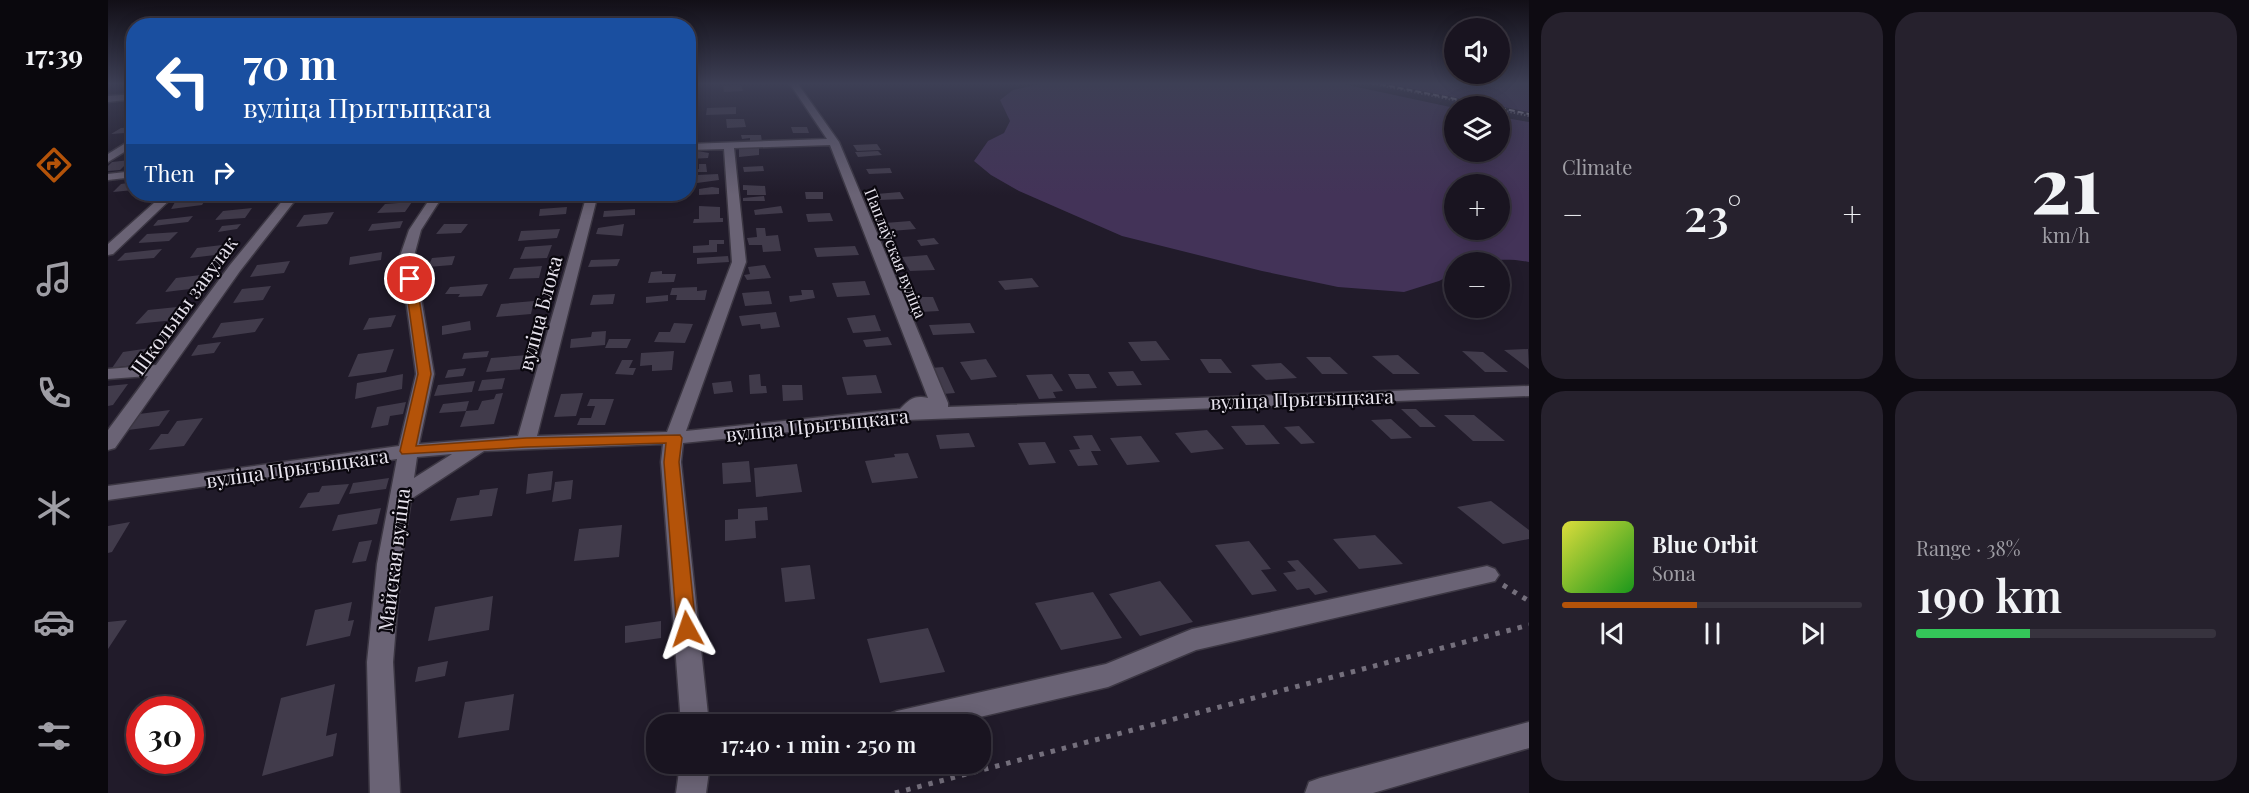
<!DOCTYPE html>
<html lang="en">
<head>
<meta charset="utf-8">
<style>
	:root { --surface:#191420; --page:#26212d; --text:#f1f3f6; --muted:#9f9ea5; --line:#37333e; --accent:#b45309 }
	body { margin:0; font-family:"Playfair Display",serif; background:var(--page); color:var(--text); height:100vh; display:flex; flex-direction:column; font-size:22px; white-space:nowrap }
	* { box-sizing:border-box; margin:0 }
	p { font-size:20px; color:var(--muted) }
	.icon { flex:none; width:33px; height:33px; fill:none; stroke:currentColor; stroke-width:2; stroke-linecap:round; stroke-linejoin:round }
	.map { position:relative; flex:1; overflow:hidden }
	.details { display:flex; flex-direction:column; gap:12px; padding:12px; background:#0e0b12; width:720px }
	.details>* { flex:none }
	.guide { position:absolute; left:18px; top:18px; width:570px; height:183px; border-radius:24px; box-shadow:0 3px 15px #0003,0 0 0 2px var(--line); background:#1a4fa0; color:#fff; overflow:hidden }
	.fabs { position:absolute; left:1336px; top:18px; display:grid; gap:12px }
	.fabs a { display:grid; place-items:center; width:66px; height:66px; border-radius:50%; background:var(--surface); box-shadow:0 3px 15px #0003,0 0 0 2px var(--line); font-size:30px }
	.speed { position:absolute; left:18px; top:696px; display:flex; gap:12px; font-size:30px; font-weight:700; text-align:center }
	.speed>* { display:grid; place-content:center; width:78px; height:78px; border-radius:50%; background:var(--surface); box-shadow:0 3px 15px #0003,0 0 0 2px var(--line); line-height:1 }
	.speed .limit { border:9px solid #d22; background:#fff; color:#111 }
	.pin { position:absolute; display:grid; place-items:center; width:51px; height:51px; color:#fff; margin:-26px; border:3px solid #fff; border-radius:50%; box-shadow:0 2px 6px #0007 }
	.me { position:absolute; width:66px; margin:-33px; rotate:355deg; stroke-linejoin:round; filter:drop-shadow(0 0 4px #0008) }
	.turn { display:flex; align-items:center; gap:21px; height:126px; padding:0 18px; font-size:27px }
	.turn .icon { width:78px; height:78px; stroke-width:2.5 }
	.turn b { display:block; font-size:42px; line-height:51px }
	.then { display:flex; align-items:center; height:57px; padding:0 18px; background:#0003; gap:12px; font-size:22px }
	.big { font-size:45px; font-weight:600; line-height:1.1 }
	.details .tile { flex:1; display:flex; flex-direction:column; justify-content:center; gap:9px; min-width:0; padding:0 21px; border-radius:24px; background:var(--page) }
	.details .dial { align-items:center; gap:0 }
	.dial b { font-size:78px; line-height:1 }
	.song { display:flex; align-items:center; gap:18px }
	.cover { width:72px; height:72px; border-radius:9px; background:linear-gradient(135deg,hsl(60 70% 55%),hsl(120 70% 35%)) }
	.played { height:6px; border-radius:3px; background:linear-gradient(90deg,var(--accent) 45%,var(--line) 45%) }
	.keys { display:flex; justify-content:space-around; direction:ltr }
	.heat { display:flex; justify-content:space-between; align-items:center; font-size:33px; direction:ltr }
	.charge { height:9px; border-radius:4px; background:linear-gradient(90deg,#34c759 38%,var(--line) 0) }
	.details .tiles { flex:1; display:grid; gap:12px; grid-template-columns:repeat(2,1fr) }
	.trip { position:absolute; left:538px; top:714px; width:345px; height:60px; border-radius:24px; background:var(--surface); box-shadow:0 3px 15px #0003,0 0 0 2px var(--line); font-weight:600; line-height:60px; text-align:center }
	main { display:flex; flex:1; min-height:0 }
	.tab-bar { display:flex; flex-direction:column; width:108px; justify-content:space-around; align-items:center; background:#0a080d; color:var(--muted) }
	.tab-bar .icon { width:42px; height:42px }
	.tab-bar .active { color:var(--accent) }
	.tab-bar b { font-size:27px; color:var(--text) }
	.map>svg:first-child { display:block }
	.green { fill:#433358; fill-rule:evenodd }
	.building { fill:#413b4b }
	.lines { fill:none; stroke-linecap:round; stroke-linejoin:round }
	.street-casing { stroke:#3c3743; stroke-width:3 }
	.path-far1 { stroke:#746f7c; stroke-width:2; stroke-dasharray:1.5 2; stroke-linecap:butt }
	.path { stroke:#746f7c; stroke-width:5; stroke-dasharray:4.5 7; stroke-linecap:butt }
	.street { fill:#6a6375; fill-rule:evenodd }
	.rail { stroke:#a5a0ac; stroke-width:2; stroke-dasharray:6 3; stroke-linecap:butt }
	.route { fill:#b45309; stroke:#753606; stroke-width:1.5 }
	.labels { text-anchor:middle; dominant-baseline:central; stroke-width:4.5; stroke-linejoin:round; paint-order:stroke }
	.far-street-label { font-size:16px; fill:#e8e4ee; stroke:#0a070e }
	.street-label { font-size:20px; fill:#e8e4ee; stroke:#0a070e }
</style>
</head>
<body>
<main>
<nav class="tab-bar">
<b>17:39</b>
<svg class="icon active" aria-label="directions" viewBox="0 0 24 24"><path d="M12 3l9 9-9 9-9-9zM9 14v-3h6M13 9l2 2-2 2"/></svg>
<svg class="icon" aria-label="music" viewBox="0 0 24 24"><path d="M9 18V5l10-2v13"/><circle cx="6" cy="18" r="3"/><circle cx="16" cy="16" r="3"/></svg>
<svg class="icon" aria-label="phone" viewBox="0 0 24 24"><path d="M5 4h4l2 5-3 2q2 4 5 5l2-3 5 2v4C11 20 4 13 5 4z"/></svg>
<svg class="icon" aria-label="climate" viewBox="0 0 24 24"><path d="M12 3v18M4 7l16 10M4 17L20 7"/></svg>
<svg class="icon" aria-label="car" viewBox="0 0 24 24"><path d="M5 17H2v-5l4-1 3-4h7l3 4 3 1v5h-3M9 17h6M6 11h13"/><circle cx="7" cy="17" r="2"/><circle cx="17" cy="17" r="2"/></svg>
<svg class="icon" aria-label="filters" viewBox="0 0 24 24"><path d="M4 7h16M4 17h16"/><circle cx="9" cy="7" r="2"/><circle cx="15" cy="17" r="2"/></svg>
</nav>
<div class="map">
<svg width="1421" height="793" viewBox="0 0 1421 793">
	<rect width="100%" height="100%" fill="#211b2a"/>
	<!-- green -->
	<path class="green" d="M932,84H1235L1347,108V152H1392V117L1421,122V262C1397,257 1372,262 1347,262V273L1331,281L1296,292L1230,287L1154,271L1014,236L911,191L883,175L866,161L880,141L896,133L902,121L892,100L905,90ZM1347,184H1392V230H1347Z
		M1280,84H1421V112Z"/>
	<!-- building -->
	<path class="building" d="M633,85L635,91L616,92L615,86Z
		M628,107V114L598,115L599,108Z
		M618,119H636L638,127L619,128Z
		M26,127L17,133L3,134L13,128Z
		M683,127H699L701,133H685Z
		M633,135H653L654,142H642V138L634,139Z
		M769,144L773,150L749,151L745,145Z
		M631,148H651V155L631,157Z
		M584,150L601,153L600,158L582,159Z
		M770,151L774,155L750,157L747,152Z
		M22,160L12,170L0,171V166L4,162Z
		M591,164H598L599,172H583V170L591,169Z
		M655,166L656,171L636,172L635,167Z
		M782,168L784,173L761,174L758,169Z
		M610,174L611,180L589,183V175Z
		M26,182V190L5,192L13,184Z
		M635,185L657,186L658,195H639V190H635Z
		M604,187L611,188V194L591,195V189Z
		M697,192H715V199H698Z
		M792,192L796,199L771,200L768,194Z
		M215,194L212,197L191,199L195,195Z
		M368,194L365,201L345,202L349,195Z
		M443,194H462L460,201L440,202Z
		M656,196L657,201H635V198Z
		M98,199L94,205L63,209L67,202Z
		M304,202L297,212L269,213L277,204Z
		M591,206L612,207V218H615V222L585,223L586,219H591Z
		M673,206L675,213L647,215L646,210Z
		M459,207L458,214L431,216L432,209Z
		M144,208L137,218L107,220L115,211Z
		M527,209V215L495,217L496,211Z
		M226,212L219,224L188,227L196,215Z
		M722,213L725,221L700,222L698,214Z
		M85,216L80,222L45,226L50,220Z
		M295,221L292,228L260,231L264,224Z
		M802,221L808,229L783,231L777,223Z
		M133,224L129,229L110,232L114,226Z
		M336,224H360L353,233L328,234Z
		M516,224L514,236L488,234L490,228Z
		M648,228H657L658,236L670,235L673,251L655,252L654,245H641L639,238L649,237Z
		M452,229L449,238L410,241L413,231Z
		M70,232L61,241L30,243L39,234Z
		M826,238L831,244L813,246L809,240Z
		M601,240H616V244H609V252L585,253V246L601,245Z
		M114,245L107,255L82,258L89,248Z
		M444,245L439,258L412,259L417,247Z
		M747,246L751,255L709,257L706,248Z
		M54,249L46,258L9,261L17,253Z
		M274,252L273,260L241,265L242,257Z
		M819,255L827,270L802,271L794,257Z
		M347,256L344,265L320,267L324,258Z
		M620,256L621,262L589,264V258Z
		M512,259L509,266L480,267L483,260Z
		M182,261L176,273L142,277L149,265Z
		M657,265L663,278L639,280L636,275L642,274L640,267Z
		M434,266L431,278L401,279L406,268Z
		M554,271V274H568L566,282L540,283L543,272Z
		M101,274L91,288L57,292L68,278Z
		M924,278L931,287L897,290L890,281Z
		M757,281L762,295L729,297L724,283Z
		M380,284L374,296L350,297L352,294H337L342,287Z
		M163,286L155,300L125,303L134,289Z
		M589,287V291L599,290L597,300H568L569,295H562L564,288Z
		M693,290H705L707,298L682,302L681,296L694,295Z
		M661,291L664,304L637,306L634,293Z
		M507,294L505,304L482,305L485,295Z
		M560,295V301L538,303V297Z
		M807,297H825L831,311L812,312Z
		M426,301L423,314L388,317L393,304Z
		M79,306L67,320L27,324L40,310Z
		M668,312L672,327L653,329L652,324L634,326L631,316Z
		M288,315L283,327L255,330L261,318Z
		M767,315L773,331L745,333L739,318Z
		M156,318L147,332L104,338L113,323Z
		M362,321L363,330L334,335V326Z
		M566,323L585,324L577,343L546,342L551,332H562Z
		M862,323L867,333L825,335L821,325Z
		M498,331L497,345L462,348L463,339L483,337L484,332Z
		M780,337L784,345L758,347L755,340Z
		M501,339H523L519,348H497Z
		M1048,341L1062,360L1033,361L1020,342Z
		M113,342L106,353L83,356L90,345Z
		M49,347L40,363L4,368L15,352Z
		M286,349L278,372L240,377L250,354Z
		M1420,349L1421,369L1396,350Z
		M381,351L379,357L354,359L356,353Z
		M566,351L564,370L544,371V365L532,366L533,353Z
		M1354,351L1375,352L1400,372H1377Z
		M420,355L416,369L378,372L383,358Z
		M1290,355L1312,374H1285L1264,356Z
		M1198,357H1222L1240,374H1214Z
		M878,359L889,377L863,380L852,362Z
		M1092,359H1113L1124,373H1101Z
		M514,360H525L521,368H528L525,375L507,374Z
		M1173,363L1189,378L1158,380L1143,365Z
		M835,367L847,393L835,394L823,368Z
		M358,368L355,376L337,378L340,370Z
		M1025,371L1034,385L1009,386L1000,372Z
		M295,374L294,389L247,399L249,383Z
		M652,374L653,386H658L659,393L642,394L641,375Z
		M944,374L955,391L945,392L948,398L931,399L918,375Z
		M960,374H981L989,388L968,389Z
		M768,375L774,393L739,395L734,377Z
		M397,378L394,389L370,391L374,380Z
		M367,381L364,392L326,396L330,385Z
		M623,381L625,392L606,394L604,383Z
		M20,384L5,405L0,406V386Z
		M674,385H694L695,400L675,401Z
		M395,393L386,424L352,427L358,411L370,410L374,401L386,399L388,394Z
		M475,393L468,416L446,417L453,394Z
		M482,399H506L497,425H469L472,418H483L487,406H479Z
		M361,401L358,411L331,413L335,404Z
		M298,402L295,414L282,416L280,425L263,428L269,407Z
		M1293,409H1308L1328,427H1312Z
		M62,410L51,426L20,430L31,414Z
		M1336,415H1366L1397,441H1365Z
		M95,418L76,446L41,450L53,434H60L69,421Z
		M1283,419L1304,438L1283,439L1263,420Z
		M1156,425L1172,444L1138,445L1123,426Z
		M1191,426L1207,443L1193,444L1176,427Z
		M1099,430L1116,449L1083,453L1067,433Z
		M861,433L867,447L832,449L828,435Z
		M984,435L993,451H983L990,465L970,466L961,450L972,449L965,436Z
		M1033,436L1052,462L1019,465L1002,438Z
		M937,442L948,463L921,465L910,443Z
		M800,453L810,478L764,483L757,461L787,457L786,454Z
		M641,461L643,482L615,484L614,463Z
		M689,464L694,492L648,497L646,468Z
		M445,471L443,490L418,494L420,474Z
		M281,478L278,489L241,494L245,483Z
		M465,480L463,499L444,502L447,482Z
		M241,484L231,504L191,508L200,493L211,492L214,486Z
		M390,488L384,516L342,521L349,498L371,495L372,490Z
		M1383,501L1421,530V539L1395,544L1349,507Z
		M659,507L660,520L647,521L648,538L617,541V520L630,519V509Z
		M273,508L269,524L224,531L230,515Z
		M22,522L4,552L0,553V526Z
		M514,525L511,557L466,561L471,529Z
		M1267,535L1295,564L1251,569L1225,539Z
		M264,540L258,561L244,563L251,542Z
		M1141,541L1163,569L1153,570L1169,591L1144,595L1107,545Z
		M1190,560L1220,592L1207,595L1201,588L1189,590L1175,573L1188,571L1179,561Z
		M702,565L707,599L677,602L673,568Z
		M1052,581L1085,622L1032,636L1001,594Z
		M985,592L1014,638L953,650L927,603Z
		M385,596L381,630L320,641L327,607Z
		M244,602L240,621L246,620L242,636L198,646L207,610Z
		M19,620L0,649V622Z
		M553,621V638L517,643V626Z
		M820,628L837,672L772,683L759,639Z
		M340,661L337,676L307,682L310,667Z
		M227,684L218,736L229,733L225,756L154,776L173,698Z
		M406,694L401,730L350,738L357,702Z"/>
	<g class="lines">
		<defs>
			<path id="street" d="M682,84H690L731,142L840,403V407L1421,386V396L798,420L575,443L573,462L601,724H573L553,462L555,444L376,451L303,499L293,564L285,662L292,793H262L259,662L269,564L289,459L0,500V486L291,446L308,374L292,256L301,230L325,194H336L313,230L306,256L326,374L311,444L410,436L479,194H490L429,436L559,432L624,262L616,149L580,150V144L719,139ZM722,145L820,398C806,395 802,399 792,409L578,431L638,262L626,148ZM344,454L306,478L309,457Z
				M26,94V99L0,102V96Z
				M26,138V146L0,162V154Z
				M26,171V177L0,180V174Z
				M56,194H68L5,254L0,255V244Z
				M180,194H192L132,271L7,448L0,450V430L40,376L0,379V369L48,365L122,265Z
				M1379,566L1387,569L1391,575L1387,581L1088,650L1000,687L842,724H775L779,715L789,711L998,664L1084,629Z
				M1421,722V748L1265,793H1197L1201,782L1212,778Z
				M572,764H602L598,793H568Z"/>
		</defs>
		<!-- street casing -->
		<use href="#street" class="street-casing"/>
		<!-- path-far1 -->
		<path class="path-far1" d="M1265,84L1375,106
			M1392,110L1421,116"/>
		<!-- path -->
		<path class="path" d="M1395,585L1421,601
			M787,793L1421,625"/>
		<!-- street -->
		<use href="#street" class="street"/>
		<!-- rail -->
		<path class="rail" d="M1272,84L1383,106
			M1392,108L1421,114"/>
	</g>
	<!-- sky -->
	<linearGradient id="sky" x2="0" y2="1"><stop stop-color="#120f17"/><stop offset="0.43" stop-color="#3d3f55"/><stop offset="1" stop-color="#3d3f55" stop-opacity="0"/></linearGradient>
	<rect width="1421" height="195" fill="url(#sky)"/>
	<!-- route -->
	<path class="route" d="M302,276L308,279L323,374L308,446L418,438L572,435L574,438L571,462L588,629L586,635L579,637L572,635L569,629L556,462L558,443L418,447L294,454L292,451L310,374L297,279Z"/>
	<g class="labels">
		<!-- far-street labels -->
		<g class="far-street-label">
			<text transform="translate(788 253) rotate(68)">Паплаўская вуліца</text>
		</g>
		<!-- street labels -->
		<g class="street-label">
			<text transform="translate(75 305) rotate(-54)">Школьны завулак</text>
			<text transform="translate(431 313) rotate(-75)">вуліца Блока</text>
			<text transform="translate(1194 398) rotate(-2)">вуліца Прытыцкага</text>
			<text transform="translate(709 424) rotate(-6)">вуліца Прытыцкага</text>
			<text transform="translate(189 467) rotate(-8)">вуліца Прытыцкага</text>
			<text transform="translate(285 560) rotate(-83)">Майская вуліца</text>
		</g>
	</g>
</svg>
<div class="fabs">
<a><svg class="icon" aria-label="sound" viewBox="0 0 24 24"><path d="M4 9h4l5-4v14l-5-4H4zM17 9q2 3 0 6"/></svg></a>
<a><svg class="icon" aria-label="layers" viewBox="0 0 24 24"><path d="M12 4l9 5-9 5-9-5zM3 14l9 5 9-5"/></svg></a>
<a>+</a>
<a>−</a>
</div>
<div class="speed"><div class="limit">30</div></div>
<div class="pin" style="left:302px;top:279px;background:#d93025"><svg class="icon" aria-label="arrive" viewBox="0 0 24 24"><path d="M6 21V4h12l-3 4 3 4H6"/></svg></div>
<svg class="me" style="left:579px;top:629px" viewBox="-20 -20 40 40"><path d="M0-17L14 15 0 8-14 15z" fill="#b45309" stroke="#fff" stroke-width="4"/></svg>
<div class="trip">17:40 · 1 min · 250 m</div>
<div class="guide">
<div class="turn"><svg class="icon" aria-label="left" viewBox="0 0 24 24"><path d="M17 20v-9H6M10 6l-5 5 5 5"/></svg><div><b>70 m</b>вуліца Прытыцкага</div></div>
<div class="then">Then<svg class="icon" aria-label="right" viewBox="0 0 24 24"><path d="M7 20v-9h11M14 6l5 5-5 5"/></svg></div>
</div>
</div>
<section class="details">
<div class="tiles">
<div class="tile"><p>Climate</p>
<div class="heat"><a>−</a><b class="big">23°</b><a>+</a></div>
</div>
<div class="tile dial"><b>21</b><p>km/h</p></div>
<div class="tile">
<div class="song"><i class="cover"></i><div><b>Blue Orbit</b><p>Sona</p></div></div>
<div class="played"></div>
<div class="keys"><svg class="icon" aria-label="previous" viewBox="0 0 24 24"><path d="M18 5L8 12l10 7zM5 5v14"/></svg><svg class="icon" aria-label="pause" viewBox="0 0 24 24"><path d="M8 5v14M16 5v14"/></svg><svg class="icon" aria-label="next" viewBox="0 0 24 24"><path d="M6 5l10 7-10 7zM19 5v14"/></svg></div>
</div>
<div class="tile"><p>Range · 38%</p><b class="big">190 km</b><div class="charge"></div></div>
</div>
</section>
</main>
</body>
</html>
